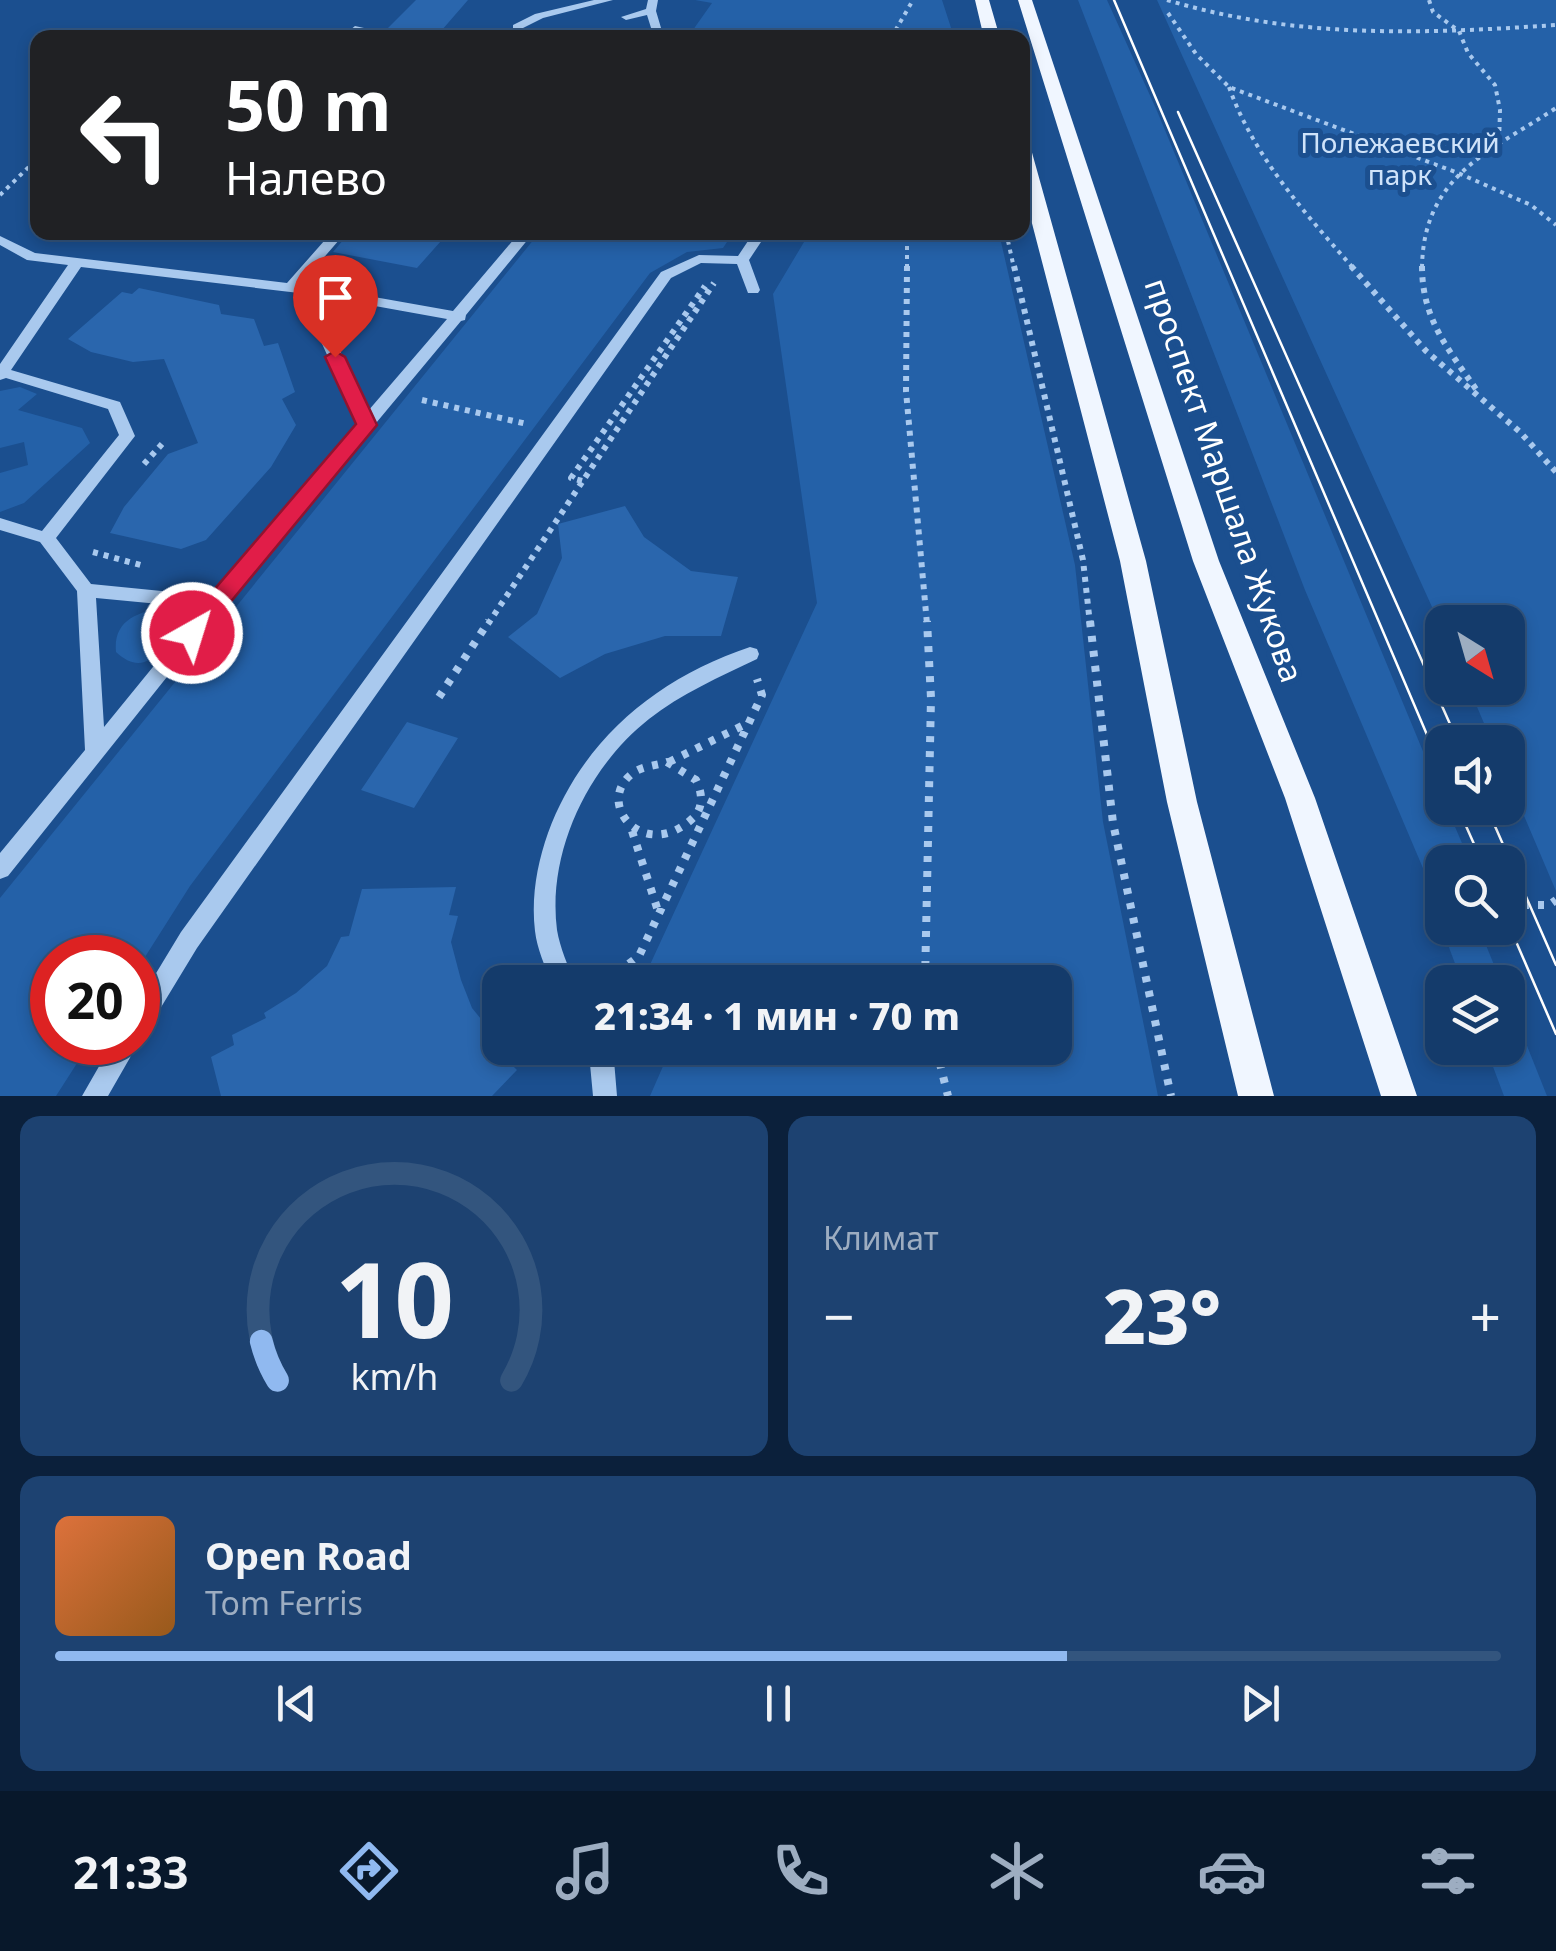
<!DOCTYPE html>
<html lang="ru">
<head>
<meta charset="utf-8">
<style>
	:root { --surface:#143b6b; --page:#1d4271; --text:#f1f3f6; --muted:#9dadc1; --line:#33557e; --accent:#90b9f0 }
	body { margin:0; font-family:"Noto Sans",sans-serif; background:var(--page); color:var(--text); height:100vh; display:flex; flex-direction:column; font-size:38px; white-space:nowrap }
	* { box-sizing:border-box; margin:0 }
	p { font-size:32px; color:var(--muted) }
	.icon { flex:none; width:55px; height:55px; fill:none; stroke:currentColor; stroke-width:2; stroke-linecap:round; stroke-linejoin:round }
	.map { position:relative; height:1096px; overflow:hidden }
	.drawer { display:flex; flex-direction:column; gap:20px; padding:20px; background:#0b203b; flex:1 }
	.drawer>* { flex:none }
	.banner { position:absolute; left:30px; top:30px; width:1000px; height:210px; border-radius:20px; box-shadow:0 5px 15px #0003,0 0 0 2px var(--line); background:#202124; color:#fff; overflow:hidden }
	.needle { width:65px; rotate:143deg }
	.fabs { position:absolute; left:1425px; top:605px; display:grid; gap:20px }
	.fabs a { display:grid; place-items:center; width:100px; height:100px; border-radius:20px; background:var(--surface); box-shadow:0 5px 15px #0003,0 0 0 2px var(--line); font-size:50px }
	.speed { position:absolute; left:30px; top:935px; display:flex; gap:20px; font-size:50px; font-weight:700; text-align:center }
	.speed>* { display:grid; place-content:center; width:130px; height:130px; border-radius:50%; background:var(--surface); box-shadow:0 5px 15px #0003,0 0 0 2px var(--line); line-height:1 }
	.speed .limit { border:15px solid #d22; background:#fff; color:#111 }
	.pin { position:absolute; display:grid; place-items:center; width:85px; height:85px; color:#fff; margin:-102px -42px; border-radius:50% 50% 50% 0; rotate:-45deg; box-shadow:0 0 10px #0007 }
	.pin .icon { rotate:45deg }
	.me { position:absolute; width:110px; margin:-55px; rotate:39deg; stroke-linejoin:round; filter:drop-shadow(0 0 8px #0008) }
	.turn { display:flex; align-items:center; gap:35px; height:210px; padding:0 30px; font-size:45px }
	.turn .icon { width:130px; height:130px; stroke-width:2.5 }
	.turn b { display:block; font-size:70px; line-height:85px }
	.big { font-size:75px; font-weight:800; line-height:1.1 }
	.drawer .card { flex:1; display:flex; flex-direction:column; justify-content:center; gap:15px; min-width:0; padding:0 35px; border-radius:20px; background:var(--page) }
	.drawer .dial { align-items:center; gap:0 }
	.dial svg { height:260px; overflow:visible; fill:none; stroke:var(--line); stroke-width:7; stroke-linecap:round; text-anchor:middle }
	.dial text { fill:var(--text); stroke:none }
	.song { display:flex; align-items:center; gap:30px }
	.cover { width:120px; height:120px; border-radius:15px; background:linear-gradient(135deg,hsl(20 70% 55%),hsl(30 70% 35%)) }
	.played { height:10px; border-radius:5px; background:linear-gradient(90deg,var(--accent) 70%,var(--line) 70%) }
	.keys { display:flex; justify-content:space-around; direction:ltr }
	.heat { display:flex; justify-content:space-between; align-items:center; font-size:55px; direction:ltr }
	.drawer .tiles { flex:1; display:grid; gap:20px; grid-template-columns:1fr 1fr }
	.card:last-child { grid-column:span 2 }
	.trip { position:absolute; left:482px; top:965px; width:590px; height:100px; border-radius:20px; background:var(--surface); box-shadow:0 5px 15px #0003,0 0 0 2px var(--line); font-weight:800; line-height:100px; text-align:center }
	.dock { display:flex; height:160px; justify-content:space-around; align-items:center; background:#08182b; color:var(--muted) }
	.dock .icon { width:70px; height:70px }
	.dock .current { color:var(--accent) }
	.dock b { font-size:45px; color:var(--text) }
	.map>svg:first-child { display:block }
	.green { fill:#2461a8 }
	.building { fill:#2a66ad }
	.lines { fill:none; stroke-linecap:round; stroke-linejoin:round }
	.path-far2 { stroke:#a9c9ee; stroke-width:4; stroke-dasharray:4 5; stroke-linecap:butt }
	.path-far1 { stroke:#a9c9ee; stroke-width:6; stroke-dasharray:5 6; stroke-linecap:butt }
	.path { stroke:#a9c9ee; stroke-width:8; stroke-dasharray:6 9; stroke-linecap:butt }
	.minor { fill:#a9c9ee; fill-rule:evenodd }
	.major { fill:#f0f6ff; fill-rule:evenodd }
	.tram { stroke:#fff; stroke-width:2.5 }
	.route { fill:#e11d48; stroke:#92132f; stroke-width:2.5 }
	.labels { text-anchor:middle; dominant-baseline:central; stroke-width:10; stroke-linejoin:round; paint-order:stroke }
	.far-park-label { font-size:28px; fill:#cfe3fa; stroke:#1b4f8f }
	.street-label { font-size:32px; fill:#fff; stroke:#1b4f8f }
</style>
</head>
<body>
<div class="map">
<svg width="1556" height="1096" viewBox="0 0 1556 1096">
	<rect width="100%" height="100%" fill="#1b4f8f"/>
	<!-- green -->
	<path class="green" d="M695,0H942L954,37H688L712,3Z
		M1078,0H1107L1157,111L1442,797V808H1447L1470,862H1442V880H1428L1305,590Z
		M1157,0H1556V891L1508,778V742H1492L1469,688H1508V622H1442V629Z
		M707,232L729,239L723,248L687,252L650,273L190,886L138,968V958H52V1042L90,1043L56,1096H0V898L539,233Z
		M810,232L999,233L1075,565L1103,822L1158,1096H650L671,1048H1055V982H642L817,603L773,294Z
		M20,387L37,394L18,410L82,428L90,443L24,503L0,512V473L28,465L24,442L0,448V391Z
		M165,607L180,617L182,625C162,648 146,680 116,652C113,620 138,612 165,607Z
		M1436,913L1442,914V928H1479L1501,982H1462Z
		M1508,998L1547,1096H1504L1486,1048H1508Z"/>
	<!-- building -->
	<path class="building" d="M416,0H468L435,38H378Z
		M350,232H449L417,268L333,252Z
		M139,288L219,305L221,314L254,319L264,346L278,343L295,392L282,399L296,425L271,467L206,540L181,549L110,533L124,507L168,454L198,443L164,359L133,362L91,352L68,339L122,292L132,294Z
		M625,506L644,537L691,571L738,577L721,636H665L605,654L560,678L508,637L537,614L562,558L558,524Z
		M407,722L458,738L414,808L361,790Z
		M456,887L449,915L458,916L451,942L461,980L472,1008L490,1030L486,1039L517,1070L492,1096H221L211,1057L234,1045L232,1035L266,1018L264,1013L296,993L327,966L341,937L349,936L362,889Z"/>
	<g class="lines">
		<!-- path-far2 -->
		<path class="path-far2" d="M1167,0C1296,39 1423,34 1556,25
			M1429,0L1433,12L1459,31L1468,53L1495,85L1500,110L1499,144
			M1168,13L1196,54L1229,87L1458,173L1531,205L1556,225
			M891,38L913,0
			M1229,87C1254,157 1305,213 1353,268
			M0,195L38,158
			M1006,232L1014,268
			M907,268V232
			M1422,268C1423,176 1489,152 1556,108"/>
		<!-- path-far1 -->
		<path class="path-far1" d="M907,266L906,391L927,624
			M1014,266L1083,560L1090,624
			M1351,266L1426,351L1520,432L1556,472
			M1422,266C1422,320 1449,350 1478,392
			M422,400L527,424
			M144,464L162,444
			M582,481L571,478L705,286
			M93,552L144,566
			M488,624L714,283"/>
		<!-- path -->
		<path class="path" d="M1090,621L1113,823L1171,1096
			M439,697L489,621
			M667,762L696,780C702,792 704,806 694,817C644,866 590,800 636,771C645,766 658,765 667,762Z
			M669,762L748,723
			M632,831L659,914
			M1423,903H1442
			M1508,905H1549L1556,900
			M605,982L639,956L762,695L757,679
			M925,982L931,698L927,621
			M936,1048L948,1096"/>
		<!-- minor -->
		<path class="minor" d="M594,0H613L543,18L523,28V38H513V25L535,14Z
			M648,0H658L656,11L664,38H632L652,31L647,15L626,20L621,17L646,9Z
			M355,26L364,28L353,38H340Z
			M332,232H346L301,284L453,311L520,232H534L466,315L465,320L461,321L222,608L8,876L0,879V853L85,750L77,591L40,542L0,530V518L42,531L119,435L108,409L6,378L0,380V364L68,265L27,260L0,245V236L35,253L287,283ZM81,267L299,293L358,423L212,596L91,584L56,538L135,436L120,402L11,370ZM314,295L447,319L368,411ZM96,598L201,608L104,727Z
			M738,232H760L765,236L749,260L760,290L758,293H748L737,264L701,263L671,278L197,948L146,1032L138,1036V1003L181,932L661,272L699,255L738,256L750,238Z
			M750,647L757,649L759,654L757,659C719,677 681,694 649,719C588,767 547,852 557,930C560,948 568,965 574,982H551C545,966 537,949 535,931C531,898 537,864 548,833C582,740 657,678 750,647Z
			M138,1039L139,1042L108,1096H82L113,1042H138Z
			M582,1048H608L614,1060L617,1096H593L590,1064Z"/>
		<!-- major -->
		<path class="major" d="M975,0H989L1000,38H984Z
			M1018,0H1032L1219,561L1315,798L1417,1096H1381L1285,798L1193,561Z
			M1022,144L1031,149L1146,561L1197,802L1274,1096H1238L1167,802L1120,561L1022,185Z"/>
		<!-- tram -->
		<path class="tram" d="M1114,0L1442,770
			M1178,112L1458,742
			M1458,808L1482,862
			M1487,808L1556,965
			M1508,923L1556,1034"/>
	</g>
	<!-- route -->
	<path class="route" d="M335,351L345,357L377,425L200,639H183L179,633L183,626L356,424L325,357Z"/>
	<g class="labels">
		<!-- far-park labels -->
		<g class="far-park-label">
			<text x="1400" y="142">Полежаевский<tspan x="1400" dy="32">парк</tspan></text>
		</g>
		<!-- street labels -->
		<g class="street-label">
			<text transform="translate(1225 480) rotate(71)">проспект Маршала Жукова</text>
		</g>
	</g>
</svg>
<div class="fabs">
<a><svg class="needle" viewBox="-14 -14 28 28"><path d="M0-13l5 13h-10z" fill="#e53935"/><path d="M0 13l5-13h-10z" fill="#9dadc1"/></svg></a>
<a><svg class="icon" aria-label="sound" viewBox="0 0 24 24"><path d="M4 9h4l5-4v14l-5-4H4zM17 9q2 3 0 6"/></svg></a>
<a><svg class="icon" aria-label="search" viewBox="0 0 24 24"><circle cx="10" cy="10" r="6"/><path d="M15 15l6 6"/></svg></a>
<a><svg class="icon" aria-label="layers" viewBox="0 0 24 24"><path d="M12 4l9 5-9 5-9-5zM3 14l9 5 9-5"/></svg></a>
</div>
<div class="speed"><div class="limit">20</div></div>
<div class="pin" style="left:335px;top:357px;background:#d93025"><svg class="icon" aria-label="arrive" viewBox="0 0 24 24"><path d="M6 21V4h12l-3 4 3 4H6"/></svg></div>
<svg class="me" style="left:192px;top:633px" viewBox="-20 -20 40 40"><circle r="17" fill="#e11d48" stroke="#fff" stroke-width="3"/><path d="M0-11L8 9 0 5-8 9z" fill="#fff"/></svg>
<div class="trip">21:34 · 1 мин · 70 m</div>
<div class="banner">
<div class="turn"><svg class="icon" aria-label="left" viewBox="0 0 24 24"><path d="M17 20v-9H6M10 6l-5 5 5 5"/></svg><div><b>50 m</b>Налево</div></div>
</div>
</div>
<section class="drawer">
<div class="tiles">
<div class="card dial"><svg viewBox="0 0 100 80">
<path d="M14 69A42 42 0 1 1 86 69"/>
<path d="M14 69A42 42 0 0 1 9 57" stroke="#90b9f0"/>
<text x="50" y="56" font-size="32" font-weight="700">10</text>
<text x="50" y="72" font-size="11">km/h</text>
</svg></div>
<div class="card"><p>Климат</p>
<div class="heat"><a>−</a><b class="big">23°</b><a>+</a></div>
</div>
<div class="card">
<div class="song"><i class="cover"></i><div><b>Open Road</b><p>Tom Ferris</p></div></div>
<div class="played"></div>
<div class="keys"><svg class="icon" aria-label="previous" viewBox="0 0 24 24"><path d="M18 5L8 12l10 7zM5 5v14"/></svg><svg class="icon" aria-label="pause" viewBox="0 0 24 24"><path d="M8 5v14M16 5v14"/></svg><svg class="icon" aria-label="next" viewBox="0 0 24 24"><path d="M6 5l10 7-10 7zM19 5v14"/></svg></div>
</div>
</div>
</section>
<nav class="dock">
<b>21:33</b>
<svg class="icon current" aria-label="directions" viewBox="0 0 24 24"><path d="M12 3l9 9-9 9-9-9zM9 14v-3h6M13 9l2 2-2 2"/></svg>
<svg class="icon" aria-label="music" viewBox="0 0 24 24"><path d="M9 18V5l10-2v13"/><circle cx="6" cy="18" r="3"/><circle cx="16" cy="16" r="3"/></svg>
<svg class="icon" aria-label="phone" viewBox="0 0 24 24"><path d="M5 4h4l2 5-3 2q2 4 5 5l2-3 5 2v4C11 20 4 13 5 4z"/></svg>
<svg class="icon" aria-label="climate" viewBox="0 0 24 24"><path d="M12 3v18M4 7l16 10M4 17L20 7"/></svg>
<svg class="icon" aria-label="car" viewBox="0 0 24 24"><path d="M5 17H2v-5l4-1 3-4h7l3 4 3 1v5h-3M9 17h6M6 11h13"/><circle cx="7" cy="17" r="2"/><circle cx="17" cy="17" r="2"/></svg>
<svg class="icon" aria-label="filters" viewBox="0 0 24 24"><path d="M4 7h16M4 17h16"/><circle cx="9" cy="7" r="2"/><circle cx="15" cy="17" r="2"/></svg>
</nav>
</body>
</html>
